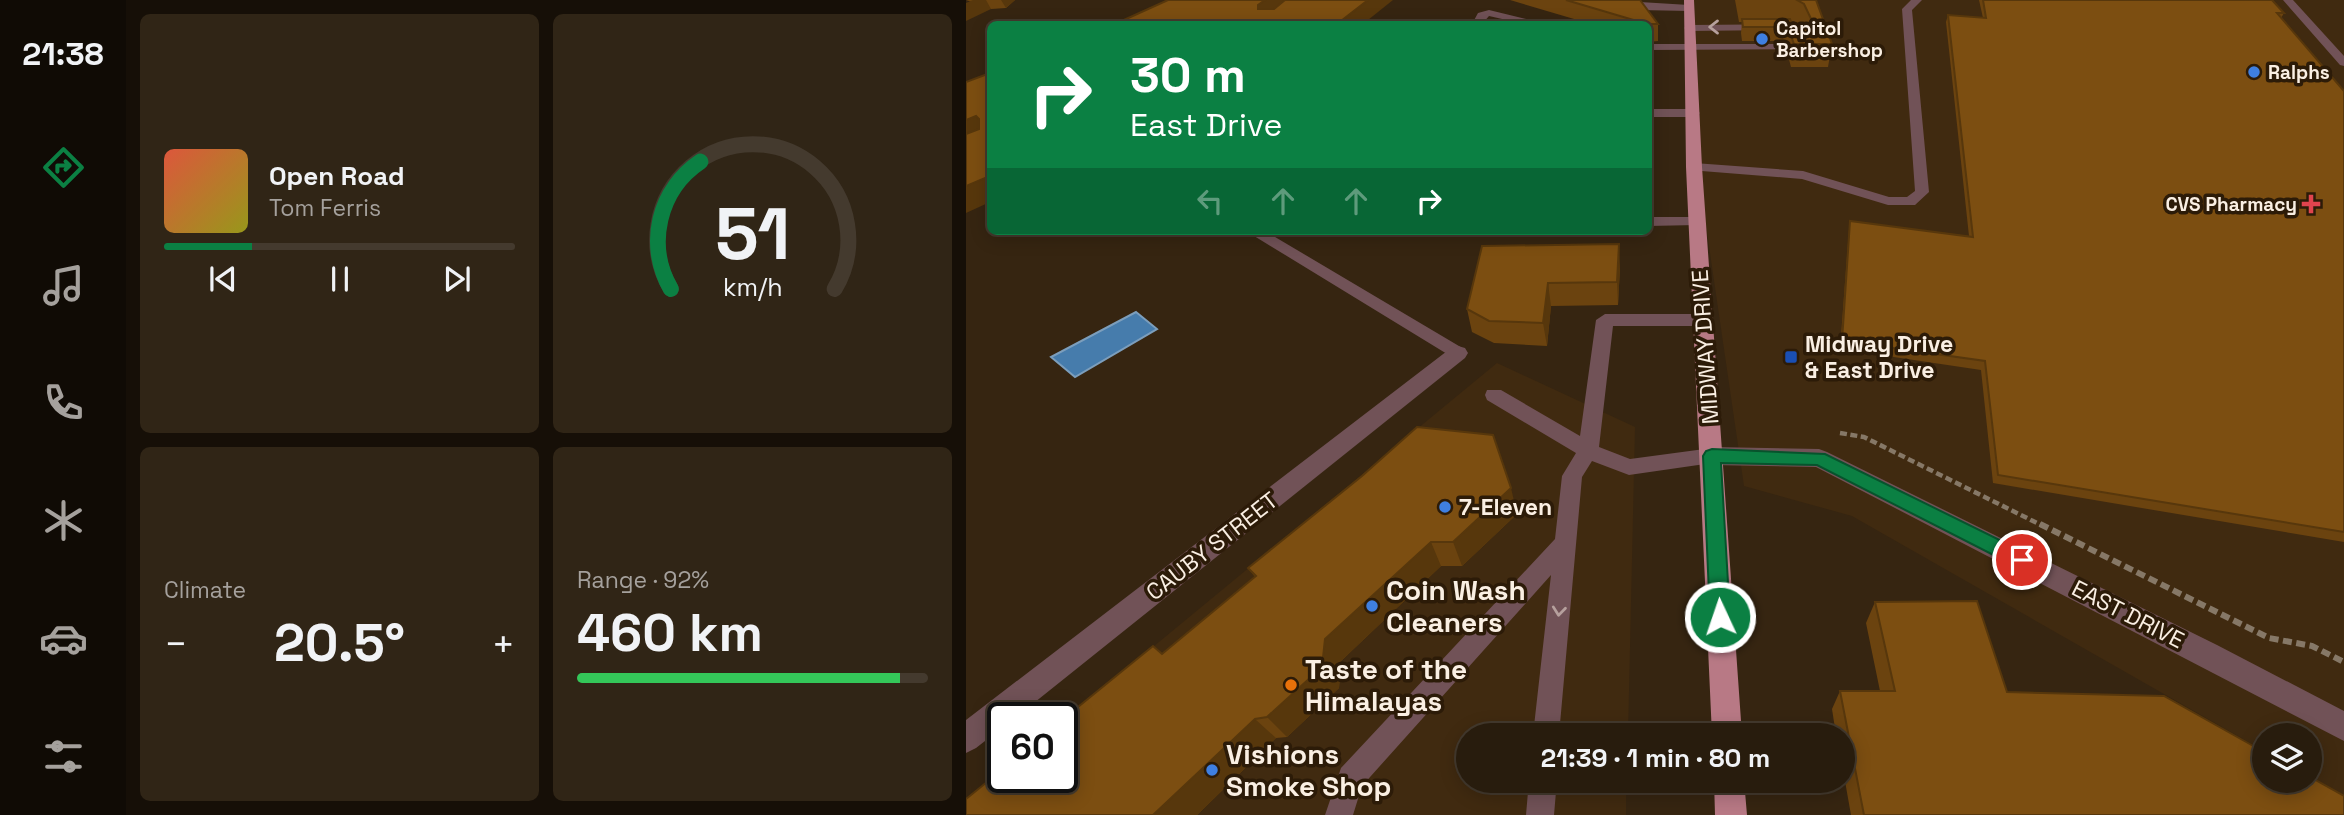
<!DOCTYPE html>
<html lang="en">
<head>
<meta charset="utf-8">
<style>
	:root { --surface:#281c0d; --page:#302516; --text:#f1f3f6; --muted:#a5a19d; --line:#443a2e; --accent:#0b8043 }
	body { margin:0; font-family:"Space Grotesk",sans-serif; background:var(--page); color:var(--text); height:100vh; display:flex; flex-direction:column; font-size:26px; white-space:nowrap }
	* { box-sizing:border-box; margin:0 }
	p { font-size:23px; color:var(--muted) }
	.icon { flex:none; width:38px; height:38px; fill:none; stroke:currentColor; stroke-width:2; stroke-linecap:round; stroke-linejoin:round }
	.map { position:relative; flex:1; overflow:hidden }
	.details { display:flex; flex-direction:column; gap:14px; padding:14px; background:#160f07; width:840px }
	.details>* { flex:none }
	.hud { position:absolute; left:21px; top:21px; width:665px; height:214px; border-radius:10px; box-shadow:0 4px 18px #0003,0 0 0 2px var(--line); background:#0b8043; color:#fff; overflow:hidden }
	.fabs { position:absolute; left:1286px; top:723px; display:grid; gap:14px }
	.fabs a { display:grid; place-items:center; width:70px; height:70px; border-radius:50%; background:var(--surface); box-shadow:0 4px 18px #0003,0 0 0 2px var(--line); font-size:35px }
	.speed { position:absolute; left:21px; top:702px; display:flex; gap:14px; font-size:35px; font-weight:700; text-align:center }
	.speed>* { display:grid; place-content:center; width:91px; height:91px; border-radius:50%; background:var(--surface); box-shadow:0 4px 18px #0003,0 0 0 2px var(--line); line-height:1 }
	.speed .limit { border:4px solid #111; border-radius:10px; background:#fff; color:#111 }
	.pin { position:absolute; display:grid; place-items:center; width:60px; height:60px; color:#fff; margin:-30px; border:4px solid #fff; border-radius:50%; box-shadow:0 2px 7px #0007 }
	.me { position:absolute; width:77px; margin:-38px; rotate:357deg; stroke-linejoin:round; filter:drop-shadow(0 0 5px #0008) }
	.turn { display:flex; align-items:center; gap:24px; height:147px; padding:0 28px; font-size:32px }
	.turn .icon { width:91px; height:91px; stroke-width:2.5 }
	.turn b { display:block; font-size:49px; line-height:60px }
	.lanes { display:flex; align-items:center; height:66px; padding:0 28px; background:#0003; justify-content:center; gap:35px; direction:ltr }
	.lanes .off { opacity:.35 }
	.big { font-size:52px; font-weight:700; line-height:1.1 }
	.details .card { flex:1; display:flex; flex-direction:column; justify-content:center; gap:10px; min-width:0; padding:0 24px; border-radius:10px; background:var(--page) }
	.details .dial { align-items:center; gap:0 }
	.dial svg { height:182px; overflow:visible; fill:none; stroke:var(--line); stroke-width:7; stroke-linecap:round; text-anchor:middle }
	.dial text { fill:var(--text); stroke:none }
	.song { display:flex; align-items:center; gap:21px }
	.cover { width:84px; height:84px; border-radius:10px; background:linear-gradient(135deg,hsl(10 70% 55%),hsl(60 70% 35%)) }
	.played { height:7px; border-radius:4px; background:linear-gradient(90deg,var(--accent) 25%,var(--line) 25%) }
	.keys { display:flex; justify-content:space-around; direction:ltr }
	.heat { display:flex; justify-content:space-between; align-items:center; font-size:38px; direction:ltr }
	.charge { height:10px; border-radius:5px; background:linear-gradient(90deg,#34c759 92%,var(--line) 0) }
	.details .tiles { flex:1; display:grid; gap:14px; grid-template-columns:repeat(2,1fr) }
	.trip { position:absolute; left:490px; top:723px; width:399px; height:70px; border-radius:35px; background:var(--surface); box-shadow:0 4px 18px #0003,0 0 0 2px var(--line); font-weight:700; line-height:70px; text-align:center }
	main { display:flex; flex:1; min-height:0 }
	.tabs { display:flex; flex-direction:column; width:126px; justify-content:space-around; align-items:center; background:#100b05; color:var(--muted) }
	.tabs .icon { width:49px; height:49px }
	.tabs .current { color:var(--accent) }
	.tabs b { font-size:32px; color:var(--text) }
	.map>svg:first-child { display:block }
	.built { fill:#402a10 }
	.water { fill:#467cac; stroke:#7c9ebc; stroke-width:2 }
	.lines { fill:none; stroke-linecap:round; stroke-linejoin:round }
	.path-far1 { stroke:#867867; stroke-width:4.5; stroke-dasharray:7 3.5; stroke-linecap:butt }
	.path { stroke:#867867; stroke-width:6; stroke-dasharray:9 4.5; stroke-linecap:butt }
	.service { fill:#715257; fill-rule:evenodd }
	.minor { fill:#715257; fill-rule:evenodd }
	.primary { fill:#b87985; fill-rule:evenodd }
	.wall { fill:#6b430f; fill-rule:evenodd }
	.shaded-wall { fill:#57370c }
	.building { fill:#7c4e11; stroke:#57370c; stroke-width:2 }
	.oneway { stroke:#b6a09d }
	.route { fill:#0b8043; stroke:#07532c; stroke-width:2 }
	.shop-dot { fill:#3f7fe0; stroke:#2c1b08; stroke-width:2.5 }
	.health-dot { fill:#e0444e; stroke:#2c1b08; stroke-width:2.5 }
	.transit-dot { fill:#1a4fb4; stroke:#2c1b08; stroke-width:2.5 }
	.food-dot { fill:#e8710a; stroke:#2c1b08; stroke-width:2.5 }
	.labels { text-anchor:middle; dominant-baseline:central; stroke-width:7; stroke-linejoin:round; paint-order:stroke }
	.far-poi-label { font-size:19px; font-weight:bold; fill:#faefe3; stroke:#2c1b08; text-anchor:start }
	.poi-label { font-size:23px; font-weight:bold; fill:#faefe3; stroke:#2c1b08; text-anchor:start }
	.street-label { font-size:23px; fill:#faefe3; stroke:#2c1b08 }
	.near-poi-label { font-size:28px; font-weight:bold; fill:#faefe3; stroke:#2c1b08; text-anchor:start }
</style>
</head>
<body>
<main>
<nav class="tabs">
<b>21:38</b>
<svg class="icon current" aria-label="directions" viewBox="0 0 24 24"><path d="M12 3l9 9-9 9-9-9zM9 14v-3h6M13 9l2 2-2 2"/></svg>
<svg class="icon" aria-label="music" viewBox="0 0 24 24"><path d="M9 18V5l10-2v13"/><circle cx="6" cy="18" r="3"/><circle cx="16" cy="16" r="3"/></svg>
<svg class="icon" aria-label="phone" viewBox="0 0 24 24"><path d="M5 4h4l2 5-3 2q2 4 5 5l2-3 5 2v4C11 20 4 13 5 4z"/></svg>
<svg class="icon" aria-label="climate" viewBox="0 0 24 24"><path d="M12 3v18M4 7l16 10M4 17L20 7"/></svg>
<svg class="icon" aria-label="car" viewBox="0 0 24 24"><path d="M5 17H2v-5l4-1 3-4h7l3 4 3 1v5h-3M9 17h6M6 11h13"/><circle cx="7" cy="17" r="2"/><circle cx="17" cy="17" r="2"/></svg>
<svg class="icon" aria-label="filters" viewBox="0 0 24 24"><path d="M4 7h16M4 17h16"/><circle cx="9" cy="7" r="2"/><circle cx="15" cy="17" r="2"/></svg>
</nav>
<section class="details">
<div class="tiles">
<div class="card">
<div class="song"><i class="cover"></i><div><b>Open Road</b><p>Tom Ferris</p></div></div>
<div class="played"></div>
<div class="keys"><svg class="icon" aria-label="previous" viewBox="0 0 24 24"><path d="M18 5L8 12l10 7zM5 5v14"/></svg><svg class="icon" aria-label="pause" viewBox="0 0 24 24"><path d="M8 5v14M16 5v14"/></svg><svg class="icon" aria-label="next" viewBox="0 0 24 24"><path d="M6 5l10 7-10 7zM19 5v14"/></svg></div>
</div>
<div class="card dial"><svg viewBox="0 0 100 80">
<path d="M14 69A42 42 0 1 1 86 69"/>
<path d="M14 69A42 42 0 0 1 27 13" stroke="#0b8043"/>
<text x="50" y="56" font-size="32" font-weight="700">51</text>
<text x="50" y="72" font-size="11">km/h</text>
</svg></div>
<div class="card"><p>Climate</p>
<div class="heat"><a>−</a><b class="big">20.5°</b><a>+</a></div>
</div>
<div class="card"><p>Range · 92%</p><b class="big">460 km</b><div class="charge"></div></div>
</div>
</section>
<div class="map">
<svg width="1378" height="815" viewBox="0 0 1378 815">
	<rect width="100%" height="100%" fill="#362511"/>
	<!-- built -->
	<path class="built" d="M728,0H1378V796L1344,777V735H1298V751L886,516L778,486L738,212Z
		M531,363L669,427L662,735H502V780L660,781V815H0L37,777H96V722Z"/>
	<!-- water -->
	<path class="water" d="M170,312L191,329L109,377L85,357Z"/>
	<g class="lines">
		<!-- path-far1 -->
		<path class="path-far1" d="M874,433L898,437L1077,526"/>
		<!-- path -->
		<path class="path" d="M1074,524L1303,638L1346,646L1378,662"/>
		<!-- service -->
		<path class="service" d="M641,0L723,5L728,8L723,11L673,10Z
			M945,0H956L946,10L963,192L949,205H922L836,179L723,170V164L728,163L837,171L923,197H941L949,191L936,9Z
			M1317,0H1327L1378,56V66L1374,65Z
			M523,10L573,22L574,24H558L523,16L516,24H506L512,13Z
			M828,24L833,27L842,47L840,49L682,50V44H829L824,30L723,31L718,28L723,25Z
			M682,109H728L734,113L728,117H682Z
			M682,217H731L738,221L731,225L682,226Z
			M280,231H299L498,349L501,353L498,357H486Z
			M639,314H737L746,320L737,326H647L633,447L664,459L746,448L753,450L756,456L753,462L663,475L626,461L616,477L593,735H567L585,575L396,786L387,815H359L375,768L589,539L596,476L610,453L521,400L519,395L521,390H535L614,436L630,320Z
			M563,780H591L588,815H560Z"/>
		<!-- minor -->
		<path class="minor" d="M492,346L499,348L502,353L499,358L49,718H37V727L10,748L0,753V720L485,348Z
			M746,447L853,449L861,452L1251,645L1378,711V741L850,467L746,465L738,462L735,456L738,450Z"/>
		<!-- primary -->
		<path class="primary" d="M718,0H728L736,167L776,735H746L720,167Z
			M748,780H778L781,815H749Z"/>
	</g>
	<!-- wall -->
	<path class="wall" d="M0,0H49L40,8L25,9Z
		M544,0H674L692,24V41L682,42V24H625Z
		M769,0H850L866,44L862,67H825L821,52L822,41H776L775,33L776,22H773ZM825,21H828L835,26L837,29L827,30Z
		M1013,0H1306L1318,13L1315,18L1378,91V542L1027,483L1015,370L874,349L883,229L884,221L1003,236L980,22L982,15L1017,18Z
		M516,246L654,267L652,305L585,306L581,346L528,343L506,332L501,309Z
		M551,514L496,566H475L375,661L373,688L321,737L310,738L231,815H0L196,654L289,577L282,568Z
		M909,602L1041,692L1378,815H885L877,770V735H870L866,709L874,691H914L900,623Z"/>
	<!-- shaded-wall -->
	<path class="shaded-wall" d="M7,0H20L25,9L0,21V3Z
		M35,0H49L40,8Z
		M299,0H328L298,22L292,9V5Z
		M402,0H427L397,24H371Z
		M10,116L23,136L0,144V120Z
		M24,176V202L0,213V186Z
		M653,244L654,267L652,305L651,282Z
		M582,283L585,306L581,346L577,323Z
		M545,488L551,514L496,566L487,542Z
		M465,542L475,566L375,661L373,688L321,737L301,717L359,639Z
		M289,719L310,738L231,815H187Z"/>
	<!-- building -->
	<path class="building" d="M202,0H299L292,5V9H308L319,0H402L371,24H149Z
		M600,0H674L692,24H681Z
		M831,0H850L866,44H828L823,30L843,29L848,25L838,4Z
		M1017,0H1306L1318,13H1311L1378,91V532L1032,475L1019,361L876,341L884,221L1007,237L982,15L1020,18Z
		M776,19H824L827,27H777Z
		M682,50H684L683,85H682Z
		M24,73V176L0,186V134L13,129V119L10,116L0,120V82Z
		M653,244L651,282L582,283L577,323L523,321L501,309L516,246Z
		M451,427L527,435L545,488L487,542H465L359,639L356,667L301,717L289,719L187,815H0V799L37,769V777H96V720L187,646L196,654L290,576L282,568L396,476Z
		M1011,601L1041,692L1198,696L1298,752V780H1344V777L1378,796V815H898L874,691H929L909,602Z"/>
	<!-- one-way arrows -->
	<defs><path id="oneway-chevron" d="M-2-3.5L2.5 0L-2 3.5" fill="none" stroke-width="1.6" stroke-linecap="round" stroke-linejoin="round" transform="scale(1.75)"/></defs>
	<g class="oneway">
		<use href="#oneway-chevron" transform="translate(748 27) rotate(180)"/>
		<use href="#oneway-chevron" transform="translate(593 611) rotate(96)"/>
	</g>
	<!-- route -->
	<path class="route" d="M746,449L859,454L1062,554L1065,560L1062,566L1056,568L1049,566L851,465L755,463L764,617L761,623L754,626L747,623L744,617L737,456L740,451Z"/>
	<!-- markers -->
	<g class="shop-dot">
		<circle cx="796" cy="39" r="7"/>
		<circle cx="1288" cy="72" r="7"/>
		<circle cx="479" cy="507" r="7"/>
		<circle cx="406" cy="606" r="7"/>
		<circle cx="246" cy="770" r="7"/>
	</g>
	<path class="health-dot" d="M1341.5 193.5h7v7h7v7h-7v7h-7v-7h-7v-7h7z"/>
	<rect class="transit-dot" x="818" y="350" width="14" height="14" rx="3.5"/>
	<circle class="food-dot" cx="325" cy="685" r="7"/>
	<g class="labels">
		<!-- far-poi labels -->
		<g class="far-poi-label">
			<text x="810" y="28">Capitol<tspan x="810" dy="22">Barbershop</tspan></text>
			<text x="1302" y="72">Ralphs</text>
			<text x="1331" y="204" text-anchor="end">CVS Pharmacy</text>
		</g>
		<!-- poi labels -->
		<g class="poi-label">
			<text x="839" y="344">Midway Drive<tspan x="839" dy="26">&amp; East Drive</tspan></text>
			<text x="493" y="507">7-Eleven</text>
		</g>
		<!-- street labels -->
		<g class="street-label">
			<text transform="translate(739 347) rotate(-94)">MIDWAY DRIVE</text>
			<text transform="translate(246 546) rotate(-38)">CAUBY STREET</text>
			<text transform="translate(1162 614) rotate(27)">EAST DRIVE</text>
		</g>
		<!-- near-poi labels -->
		<g class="near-poi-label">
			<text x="420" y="590">Coin Wash<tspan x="420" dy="32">Cleaners</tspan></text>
			<text x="339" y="669">Taste of the<tspan x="339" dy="32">Himalayas</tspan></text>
			<text x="260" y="754">Vishions<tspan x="260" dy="32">Smoke Shop</tspan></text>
		</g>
	</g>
</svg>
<div class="fabs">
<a><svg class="icon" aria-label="layers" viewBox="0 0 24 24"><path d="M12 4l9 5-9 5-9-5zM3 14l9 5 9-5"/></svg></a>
</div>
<div class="speed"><div class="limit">60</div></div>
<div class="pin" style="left:1056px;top:560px;background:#d93025"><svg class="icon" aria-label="arrive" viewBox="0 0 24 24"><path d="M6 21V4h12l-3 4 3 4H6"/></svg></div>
<svg class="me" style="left:754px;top:617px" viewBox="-20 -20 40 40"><circle r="17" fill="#0b8043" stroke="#fff" stroke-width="3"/><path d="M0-11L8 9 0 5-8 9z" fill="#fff"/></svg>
<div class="trip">21:39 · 1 min · 80 m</div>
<div class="hud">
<div class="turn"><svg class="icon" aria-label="right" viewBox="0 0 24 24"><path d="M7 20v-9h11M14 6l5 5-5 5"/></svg><div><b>30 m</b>East Drive</div></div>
<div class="lanes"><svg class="icon off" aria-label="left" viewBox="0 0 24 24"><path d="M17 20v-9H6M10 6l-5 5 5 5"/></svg><svg class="icon off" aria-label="ahead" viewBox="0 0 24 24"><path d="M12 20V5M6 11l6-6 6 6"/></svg><svg class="icon off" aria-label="ahead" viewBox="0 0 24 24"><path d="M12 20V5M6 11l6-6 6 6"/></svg><svg class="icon" aria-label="right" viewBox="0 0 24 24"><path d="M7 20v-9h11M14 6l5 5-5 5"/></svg></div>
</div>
</div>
</main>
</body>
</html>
